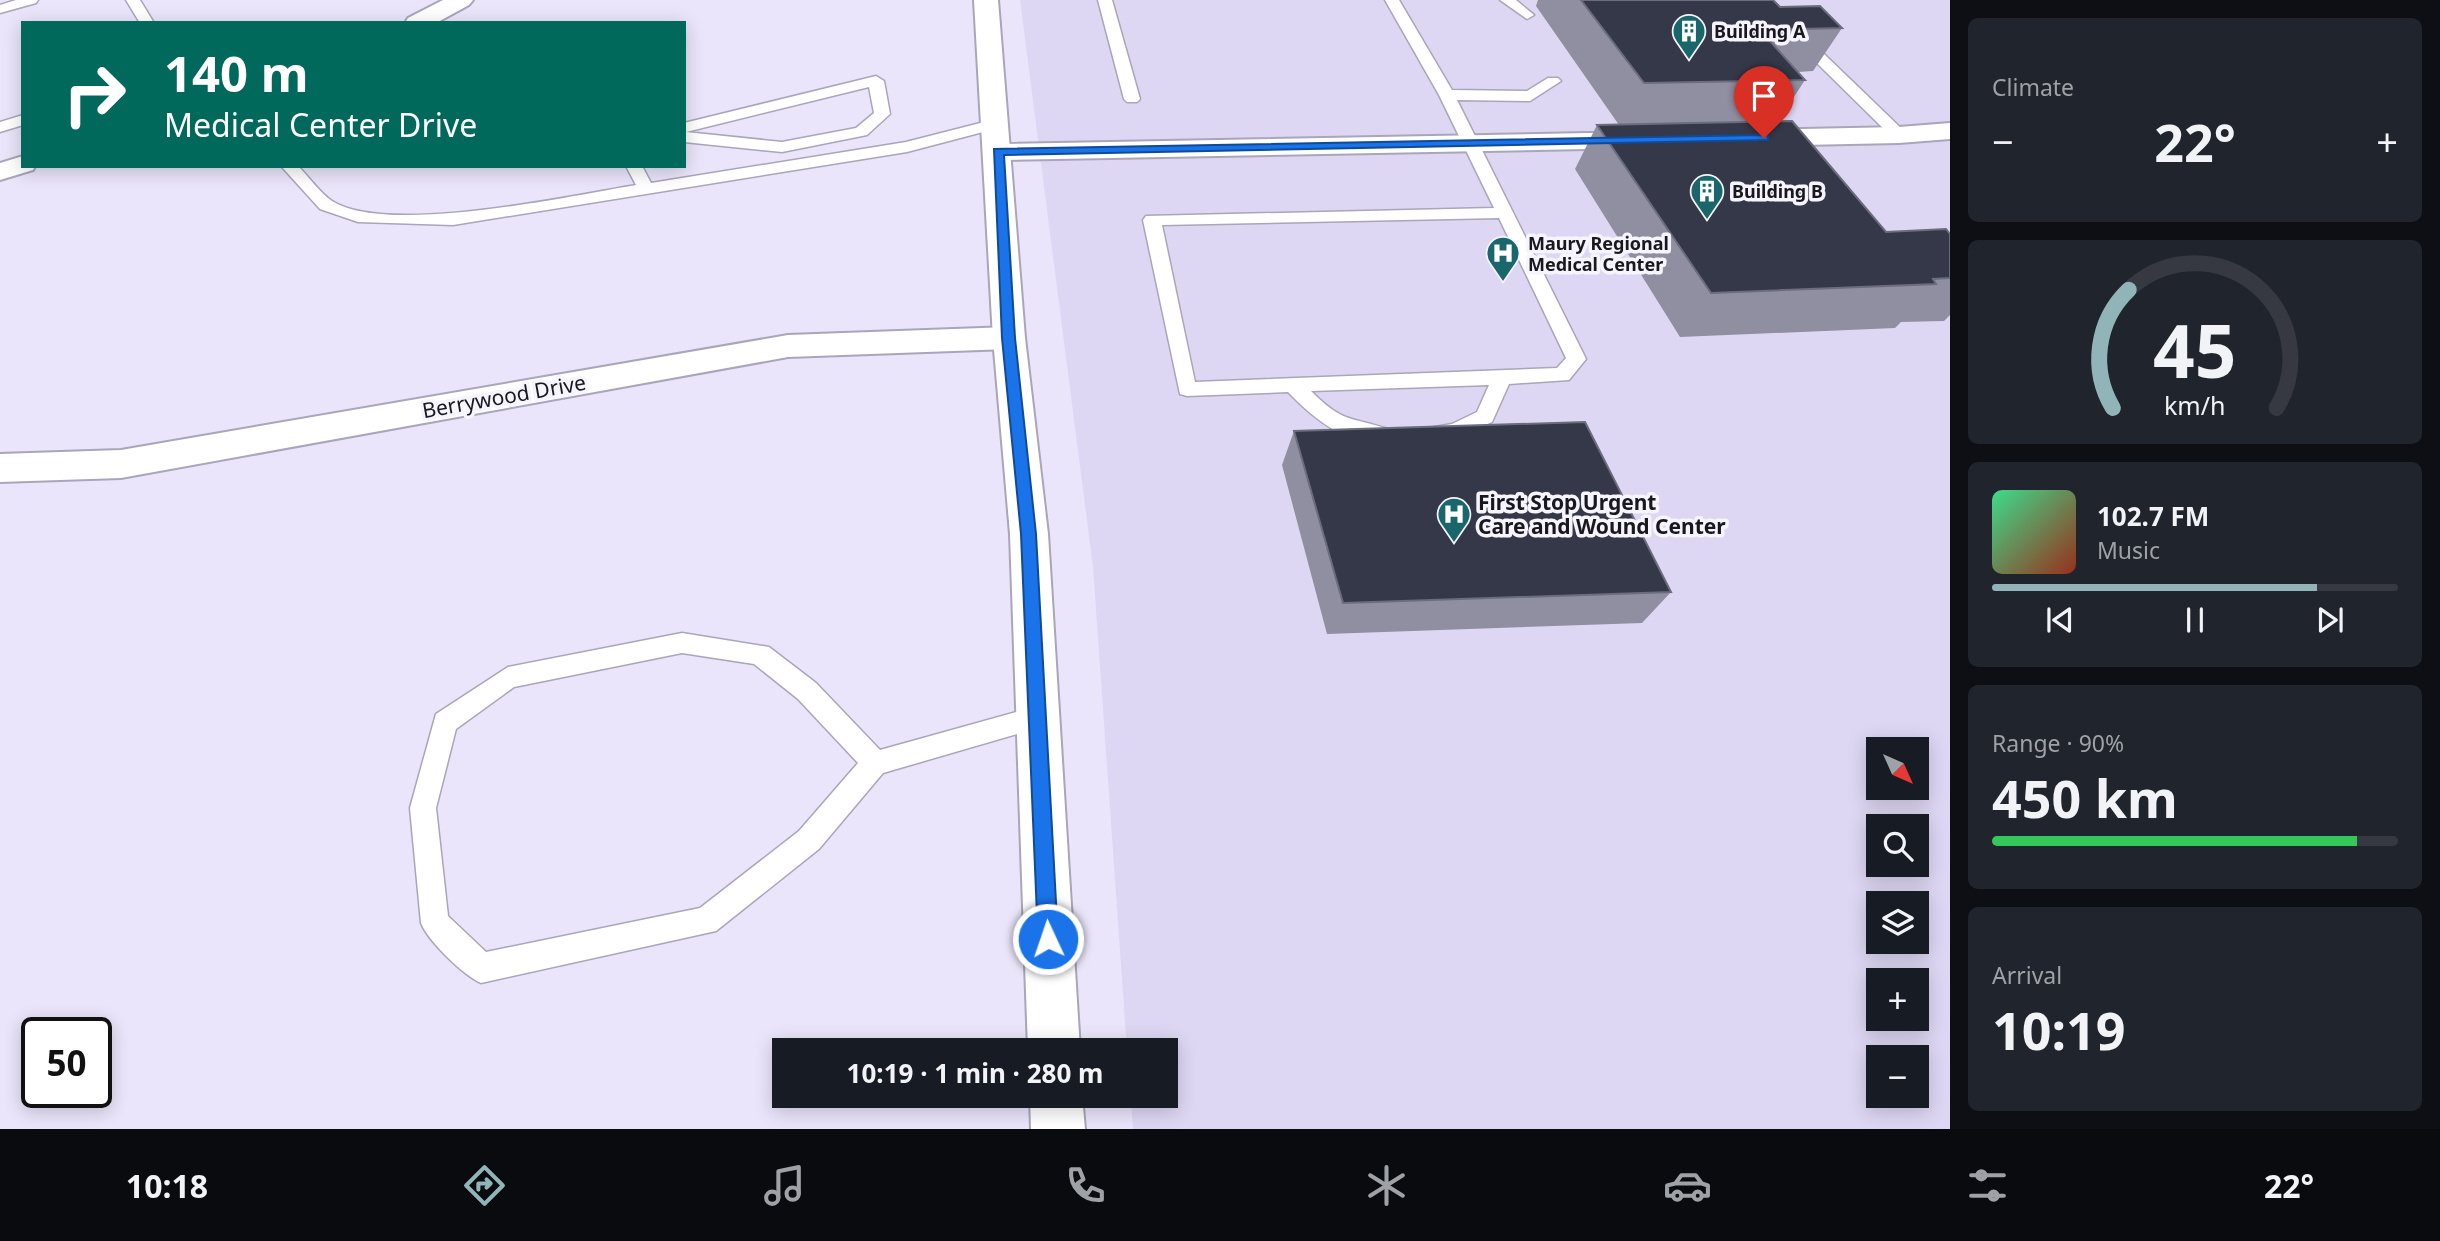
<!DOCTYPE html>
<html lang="en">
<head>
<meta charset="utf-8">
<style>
	:root { --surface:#171b24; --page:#20242c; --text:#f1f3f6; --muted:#9ea1a6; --line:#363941; --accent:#90b4b7 }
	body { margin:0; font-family:"Noto Sans",sans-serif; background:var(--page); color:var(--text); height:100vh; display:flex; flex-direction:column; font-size:26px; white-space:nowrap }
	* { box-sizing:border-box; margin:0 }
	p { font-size:23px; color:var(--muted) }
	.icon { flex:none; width:38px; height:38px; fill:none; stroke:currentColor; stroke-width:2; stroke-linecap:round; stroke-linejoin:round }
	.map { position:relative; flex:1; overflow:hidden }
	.panel { display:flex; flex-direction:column; gap:18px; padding:18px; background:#0d0f14; width:490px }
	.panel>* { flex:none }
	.guide { position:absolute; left:21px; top:21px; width:665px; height:147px; border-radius:0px; box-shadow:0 4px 18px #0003; background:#00695c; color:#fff; overflow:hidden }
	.needle { width:46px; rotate:135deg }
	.buttons { position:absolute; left:1866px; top:737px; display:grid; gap:14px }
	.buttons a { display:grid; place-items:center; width:63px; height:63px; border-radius:0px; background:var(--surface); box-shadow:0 4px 18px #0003; font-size:35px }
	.speed { position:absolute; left:21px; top:1017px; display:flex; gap:14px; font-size:35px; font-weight:700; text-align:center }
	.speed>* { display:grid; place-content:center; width:91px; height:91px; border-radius:50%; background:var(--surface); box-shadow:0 4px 18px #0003; line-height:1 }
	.speed .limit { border:4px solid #111; border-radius:10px; background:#fff; color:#111 }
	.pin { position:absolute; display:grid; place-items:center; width:60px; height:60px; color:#fff; margin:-72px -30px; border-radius:50% 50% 50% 0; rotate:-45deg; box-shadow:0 0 7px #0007 }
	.pin .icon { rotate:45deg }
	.me { position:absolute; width:77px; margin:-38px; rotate:357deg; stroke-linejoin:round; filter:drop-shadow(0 0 5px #0008) }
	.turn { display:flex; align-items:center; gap:24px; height:147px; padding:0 28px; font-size:32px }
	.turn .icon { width:91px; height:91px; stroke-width:2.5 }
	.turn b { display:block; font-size:49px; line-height:60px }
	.big { font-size:52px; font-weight:700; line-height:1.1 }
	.panel .card { flex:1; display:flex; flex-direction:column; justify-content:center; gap:10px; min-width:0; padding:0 24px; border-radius:10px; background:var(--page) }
	.panel .dial { align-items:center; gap:0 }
	.dial svg { height:182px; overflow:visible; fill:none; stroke:var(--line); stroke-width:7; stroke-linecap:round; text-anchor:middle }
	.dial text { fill:var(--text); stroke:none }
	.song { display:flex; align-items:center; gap:21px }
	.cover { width:84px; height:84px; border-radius:10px; background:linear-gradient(135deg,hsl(150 70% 55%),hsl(10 70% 35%)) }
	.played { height:7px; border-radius:4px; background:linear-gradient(90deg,var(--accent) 80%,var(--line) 80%) }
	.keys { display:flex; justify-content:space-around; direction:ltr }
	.heat { display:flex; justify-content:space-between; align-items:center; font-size:38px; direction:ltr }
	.charge { height:10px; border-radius:5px; background:linear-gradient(90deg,#34c759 90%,var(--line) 0) }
	.trip { position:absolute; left:772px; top:1038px; width:406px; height:70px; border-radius:0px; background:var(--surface); box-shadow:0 4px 18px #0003; font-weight:700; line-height:70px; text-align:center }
	.tabs { display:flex; height:112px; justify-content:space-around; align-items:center; background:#090b0e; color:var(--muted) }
	.tabs .icon { width:49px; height:49px }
	.tabs .current { color:var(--accent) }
	.tabs b { font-size:32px; color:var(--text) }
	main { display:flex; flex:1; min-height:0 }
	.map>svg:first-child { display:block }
	.built { fill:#ded7f3; fill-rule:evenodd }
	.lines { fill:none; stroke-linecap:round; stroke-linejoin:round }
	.service-casing { stroke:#aaa5b9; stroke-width:3 }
	.minor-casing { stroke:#aaa5b9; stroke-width:4 }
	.secondary-casing { stroke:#aaa5b9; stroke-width:4 }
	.service { fill:#fff; fill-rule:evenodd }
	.minor { fill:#fff; fill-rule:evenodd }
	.secondary { fill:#fff; fill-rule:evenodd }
	.wall { fill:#908ea1 }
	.building { fill:#353848; stroke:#6b6c7d; stroke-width:2 }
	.route { fill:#1a73e8; stroke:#114b97; stroke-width:2 }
	.labels { text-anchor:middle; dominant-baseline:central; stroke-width:7; stroke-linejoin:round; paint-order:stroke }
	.far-poi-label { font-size:18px; font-weight:bold; fill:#1a181f; stroke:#f6f4fd; text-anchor:start }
	.street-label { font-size:21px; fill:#1a181f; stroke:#f6f4fd }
	.poi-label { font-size:21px; font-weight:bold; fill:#1a181f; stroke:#f6f4fd; text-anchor:start }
</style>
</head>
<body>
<main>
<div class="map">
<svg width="1950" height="1129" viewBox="0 0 1950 1129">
	<rect width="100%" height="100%" fill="#eae5fa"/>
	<!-- built -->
	<path class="built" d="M1020,0H1950V1129H1133L1131,1096H1166V1050H1127L1093,567ZM1878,749H1916V788H1878ZM1878,826H1916V864H1878ZM1878,903H1916V942H1878ZM1878,980H1916V1018H1878ZM1878,1057H1916V1096H1878Z"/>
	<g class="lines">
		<defs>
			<path id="service" d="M16,0H38L36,3L0,13V5Z
				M126,0H140L154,23H140Z
				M1098,0H1112L1140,99L1137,102H1127L1124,99Z
				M1385,0H1399L1452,90L1527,91L1548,78H1558L1561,81L1530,101L1457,100L1586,359L1569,380L1509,384L1492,422C1473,431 1451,445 1429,438L1426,433L1429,428L1452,424L1477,412L1489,385L1311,391C1344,424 1349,416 1388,429L1391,434L1388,439C1351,451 1312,417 1288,392L1187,396L1180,394L1143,220L1146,216L1494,208L1439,95ZM1499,218L1566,358L1557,368L1195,382L1162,225Z
				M1500,0H1516L1534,15L1527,19Z
				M1753,0H1768L1905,132L1907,135L1905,138H1893Z
				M876,76L884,81L890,114L867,135L782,152L684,142V123ZM869,87L874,113L856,128L782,142L686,132Z
				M23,115V125L0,132V122Z
				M996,119L1002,121L1004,124L1002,127L907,152L453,225L358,222L320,209L281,166H298C309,177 320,193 332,201C387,236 570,196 636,185L626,166H642L651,183L906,142Z
				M682,633L769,647L816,683L880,750L1038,706L1047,709L1051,717L1047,725L1038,728L883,773L819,849L716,931L481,983C463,975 428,941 421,923L410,808L436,714L508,667ZM682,653L754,664L798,699L858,763L799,831L700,908L486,952L448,916L436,808L456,729L514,687Z"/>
			<path id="minor" d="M443,0H473L469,5L436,23H405L408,18Z
				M1950,123V139L1899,143L1753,146L1743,144L1739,138L1743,132L1753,130L1899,127Z
				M1640,132L1650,134L1654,140L1650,146L1640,148L998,160L988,158L984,152L988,146L998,144Z
				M23,156V166H35L33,170L0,180V163Z
				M1009,327L1021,330L1025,338L1021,346L1009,349L788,357L121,478L0,482V454L121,450L788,335Z"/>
			<path id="secondary" d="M974,0H998L1025,338L1048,534L1080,1050H1028L1010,534L993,338Z
				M1030,1096H1082L1085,1129H1031Z"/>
		</defs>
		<!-- service casing -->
		<use href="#service" class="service-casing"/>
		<!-- minor casing -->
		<use href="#minor" class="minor-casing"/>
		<!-- secondary casing -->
		<use href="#secondary" class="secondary-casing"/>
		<!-- service -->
		<use href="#service" class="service"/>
		<!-- minor -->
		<use href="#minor" class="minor"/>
		<!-- secondary -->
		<use href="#secondary" class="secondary"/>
	</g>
	<!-- wall -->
	<path class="wall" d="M1538,0H1773L1780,7L1842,28L1813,71L1798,72L1805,80L1778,121L1886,232L1950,234V315L1944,321L1901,322L1895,328L1680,337L1575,169L1597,125H1619L1536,6Z
		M1294,431L1671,592L1642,623L1327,634L1282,465Z"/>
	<!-- building -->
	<path class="building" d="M1581,0H1773L1780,7L1820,6L1842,28L1760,30L1805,80L1644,83Z
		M1792,121L1886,232L1946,229L1950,234V278L1933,279L1936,284L1711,293L1597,125Z
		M1585,422L1671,592L1343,603L1294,431Z"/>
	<!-- route -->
	<path class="route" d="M1764,135L1768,136V140L1004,155L1015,338L1036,534L1058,939L1055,946L1048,949L1041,946L1038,939L1021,534L1002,338L994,149Z"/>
	<!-- icons -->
	<defs>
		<symbol id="building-pin" viewBox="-11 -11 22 30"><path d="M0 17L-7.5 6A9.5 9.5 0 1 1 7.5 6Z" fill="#19666b" stroke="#f6f4fd"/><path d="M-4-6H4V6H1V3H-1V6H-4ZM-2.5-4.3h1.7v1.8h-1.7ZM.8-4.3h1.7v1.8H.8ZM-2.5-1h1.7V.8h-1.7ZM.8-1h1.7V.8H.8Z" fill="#fff"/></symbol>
		<symbol id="hospital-pin" viewBox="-11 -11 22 30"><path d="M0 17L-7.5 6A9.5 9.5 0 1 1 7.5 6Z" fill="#19666b" stroke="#f6f4fd"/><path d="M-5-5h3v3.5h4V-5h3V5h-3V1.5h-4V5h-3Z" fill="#fff"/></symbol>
	</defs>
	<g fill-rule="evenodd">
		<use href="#building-pin" x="1670" y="12" width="38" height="52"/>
		<use href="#building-pin" x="1688" y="172" width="38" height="52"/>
		<use href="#hospital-pin" x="1484" y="234" width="38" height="52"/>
		<use href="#hospital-pin" x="1435" y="495" width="38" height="52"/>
	</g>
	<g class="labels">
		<!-- far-poi labels -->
		<g class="far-poi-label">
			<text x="1714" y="31">Building A</text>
			<text x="1732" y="191">Building B</text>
			<text x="1528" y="243">Maury Regional<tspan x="1528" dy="21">Medical Center</tspan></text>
		</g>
		<!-- street labels -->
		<g class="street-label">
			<text transform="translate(504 396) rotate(-10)">Berrywood Drive</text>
		</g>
		<!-- poi labels -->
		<g class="poi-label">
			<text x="1478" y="502">First Stop Urgent<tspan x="1478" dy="24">Care and Wound Center</tspan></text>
		</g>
	</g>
</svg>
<div class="buttons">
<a><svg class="needle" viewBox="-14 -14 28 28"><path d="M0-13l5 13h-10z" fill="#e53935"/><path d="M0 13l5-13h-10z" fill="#9ea1a6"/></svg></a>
<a><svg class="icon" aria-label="search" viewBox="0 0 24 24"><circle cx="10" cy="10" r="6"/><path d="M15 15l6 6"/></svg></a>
<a><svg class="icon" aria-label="layers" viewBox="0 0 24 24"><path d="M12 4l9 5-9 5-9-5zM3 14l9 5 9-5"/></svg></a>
<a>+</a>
<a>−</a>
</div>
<div class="speed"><div class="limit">50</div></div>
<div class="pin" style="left:1764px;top:138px;background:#d93025"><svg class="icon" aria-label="arrive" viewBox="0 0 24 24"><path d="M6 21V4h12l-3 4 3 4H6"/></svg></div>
<svg class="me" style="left:1048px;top:939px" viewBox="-20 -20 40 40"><circle r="17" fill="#1a73e8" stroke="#fff" stroke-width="3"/><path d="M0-11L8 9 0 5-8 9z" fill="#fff"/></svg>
<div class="trip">10:19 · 1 min · 280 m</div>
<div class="guide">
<div class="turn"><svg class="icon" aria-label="right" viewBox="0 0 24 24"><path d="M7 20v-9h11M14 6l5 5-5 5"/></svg><div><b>140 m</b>Medical Center Drive</div></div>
</div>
</div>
<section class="panel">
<div class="card"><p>Climate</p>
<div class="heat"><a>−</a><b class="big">22°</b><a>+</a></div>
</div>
<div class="card dial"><svg viewBox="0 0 100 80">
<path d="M14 69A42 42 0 1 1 86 69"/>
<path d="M14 69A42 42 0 0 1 21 17" stroke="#90b4b7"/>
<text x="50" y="56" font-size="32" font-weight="700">45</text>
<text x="50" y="72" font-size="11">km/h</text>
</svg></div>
<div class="card">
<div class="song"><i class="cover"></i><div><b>102.7 FM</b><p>Music</p></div></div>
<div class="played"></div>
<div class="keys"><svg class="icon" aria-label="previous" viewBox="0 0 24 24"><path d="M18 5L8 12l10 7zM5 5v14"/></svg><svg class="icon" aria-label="pause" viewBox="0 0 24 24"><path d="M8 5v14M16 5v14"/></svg><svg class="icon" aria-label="next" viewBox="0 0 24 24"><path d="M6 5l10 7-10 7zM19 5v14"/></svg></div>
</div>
<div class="card"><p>Range · 90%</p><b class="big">450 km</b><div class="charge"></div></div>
<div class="card"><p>Arrival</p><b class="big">10:19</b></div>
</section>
</main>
<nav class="tabs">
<b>10:18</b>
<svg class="icon current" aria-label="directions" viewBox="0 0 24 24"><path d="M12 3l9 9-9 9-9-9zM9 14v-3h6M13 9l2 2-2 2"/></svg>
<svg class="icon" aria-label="music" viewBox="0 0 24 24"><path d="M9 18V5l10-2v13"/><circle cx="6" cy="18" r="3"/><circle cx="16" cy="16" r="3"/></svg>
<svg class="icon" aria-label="phone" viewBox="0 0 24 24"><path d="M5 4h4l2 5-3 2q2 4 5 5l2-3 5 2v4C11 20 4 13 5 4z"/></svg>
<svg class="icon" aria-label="climate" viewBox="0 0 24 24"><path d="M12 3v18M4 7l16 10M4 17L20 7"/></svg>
<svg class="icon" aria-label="car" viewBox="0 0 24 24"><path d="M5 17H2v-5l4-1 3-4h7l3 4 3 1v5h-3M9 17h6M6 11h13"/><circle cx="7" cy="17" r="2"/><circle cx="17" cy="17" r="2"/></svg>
<svg class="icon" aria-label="filters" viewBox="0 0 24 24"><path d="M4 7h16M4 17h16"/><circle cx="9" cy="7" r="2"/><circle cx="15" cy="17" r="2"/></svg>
<b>22°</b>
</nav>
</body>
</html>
